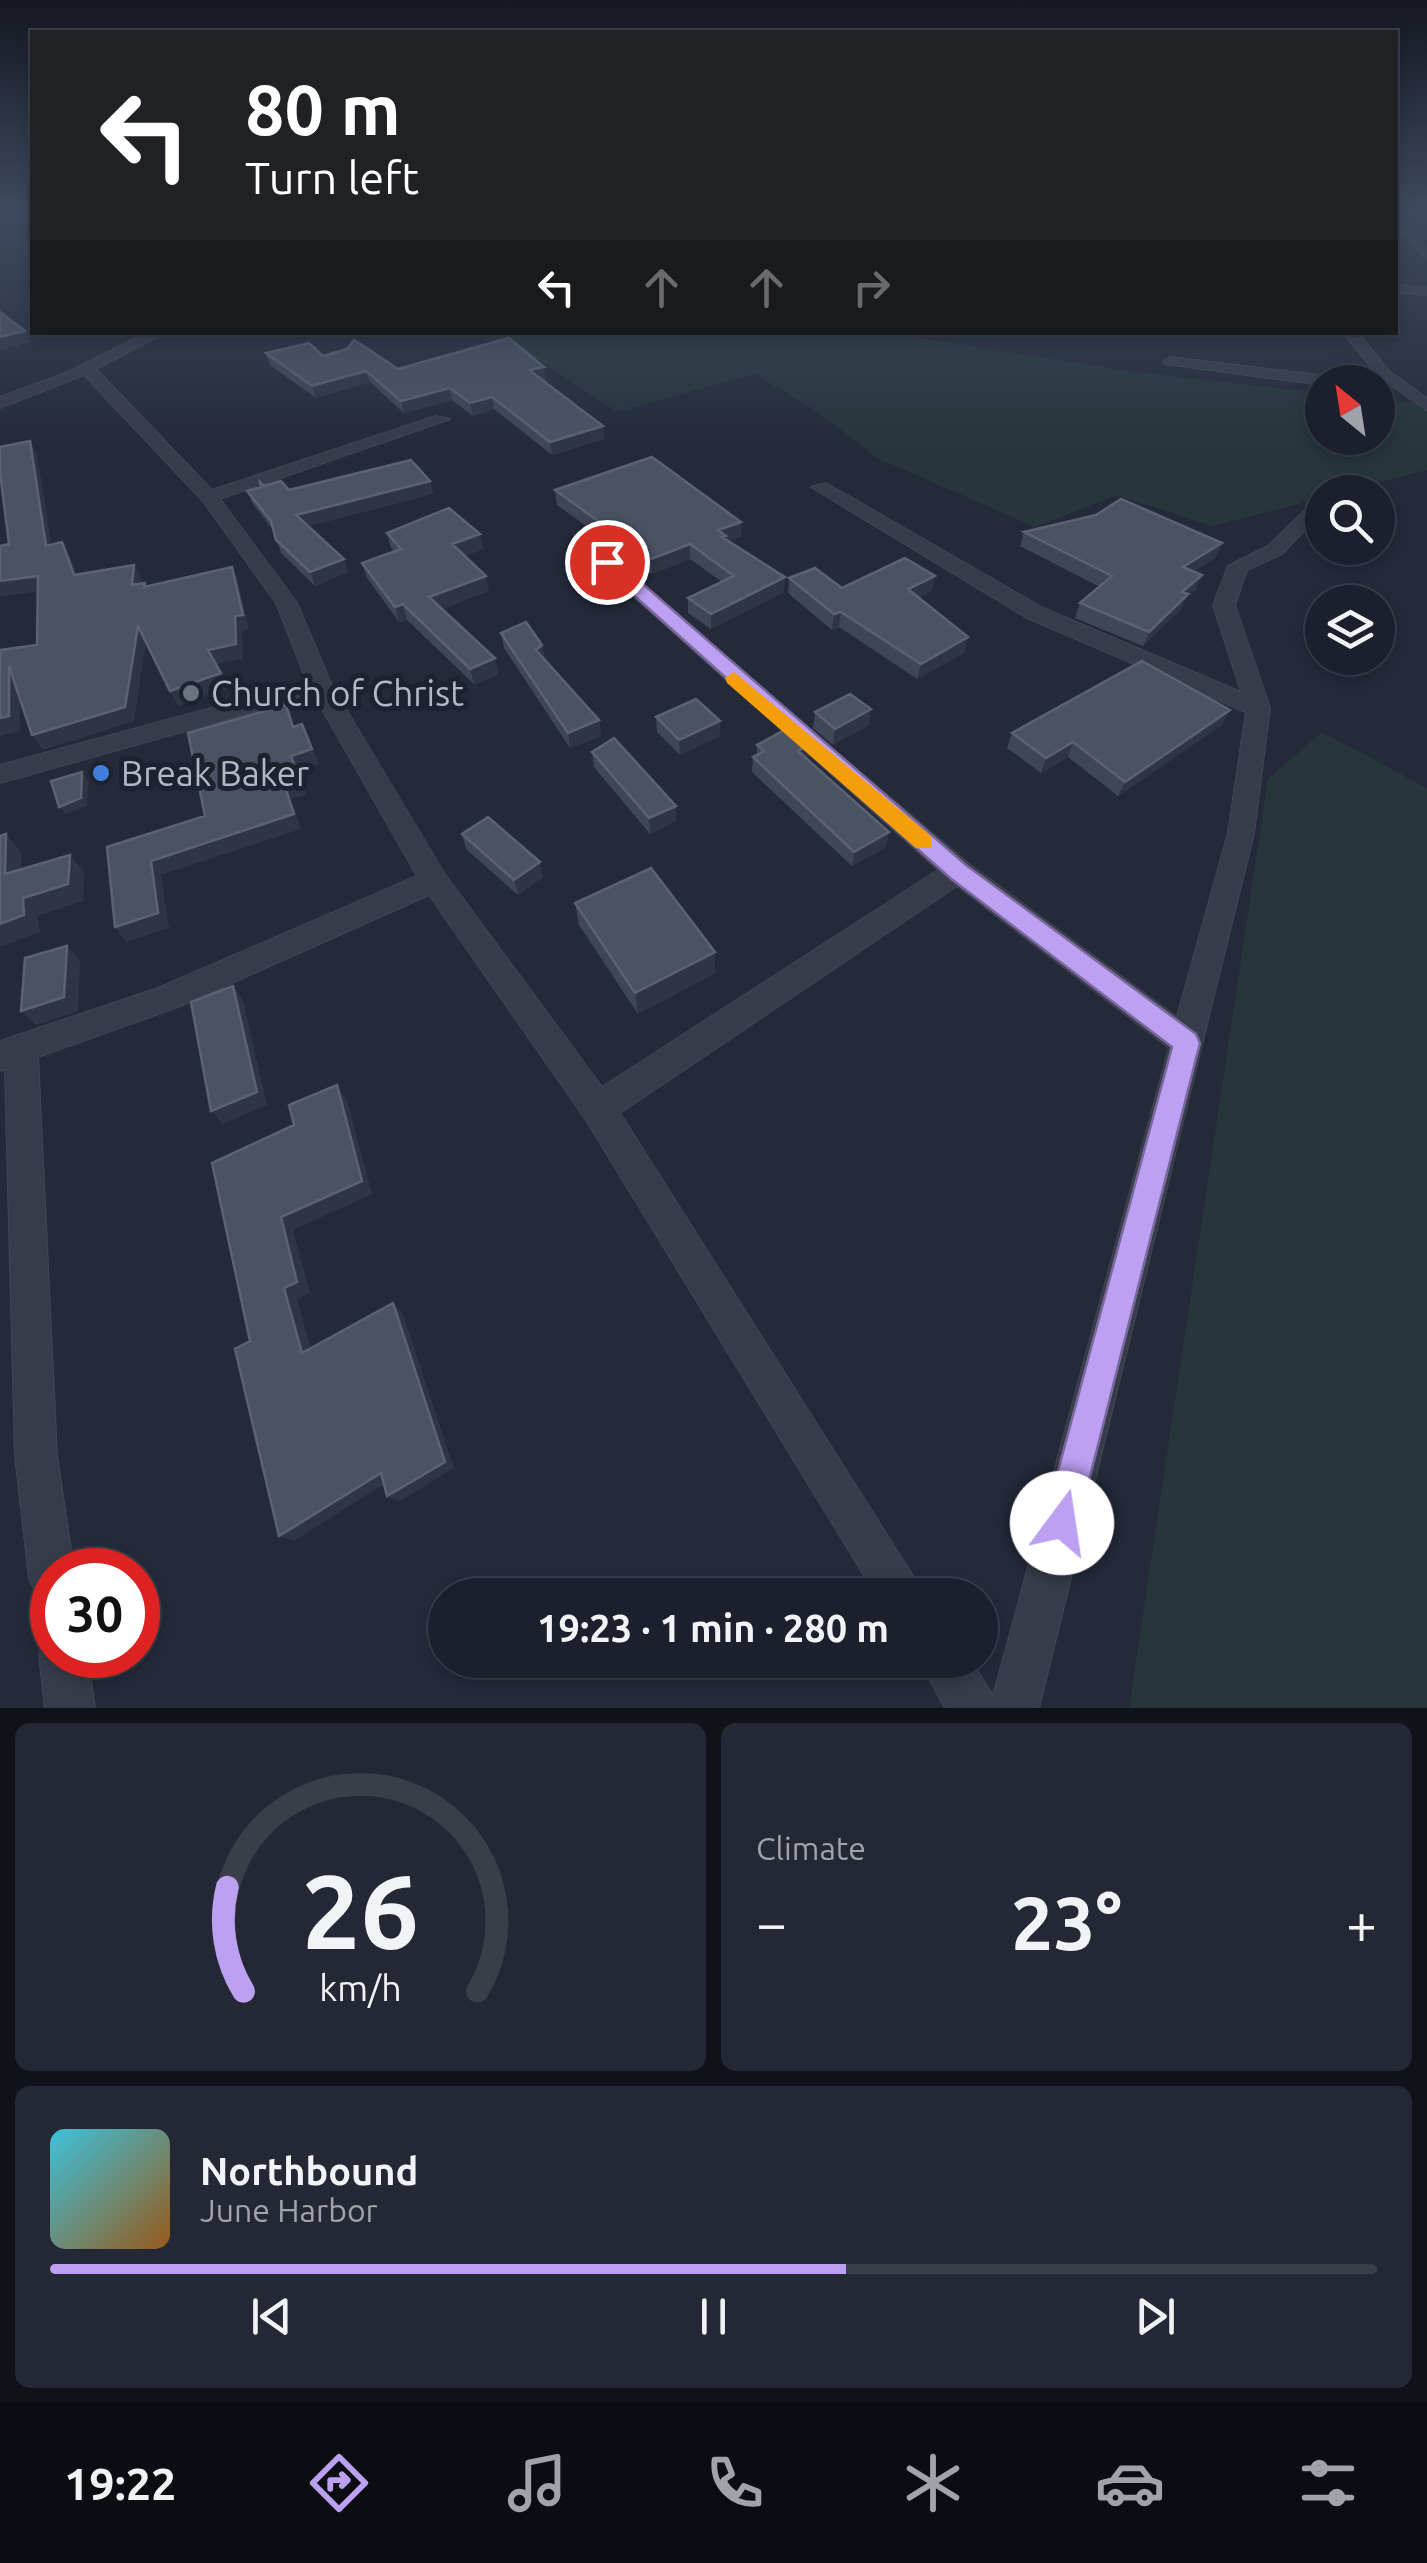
<!DOCTYPE html>
<html lang="en">
<head>
<meta charset="utf-8">
<style>
	:root { --surface:#1b202c; --page:#242834; --text:#f1f3f6; --muted:#a0a3a9; --line:#393e48; --accent:#bca0f2 }
	body { margin:0; font-family:Ubuntu,sans-serif; background:var(--page); color:var(--text); height:100vh; display:flex; flex-direction:column; font-size:38px; white-space:nowrap }
	* { box-sizing:border-box; margin:0 }
	p { font-size:32px; color:var(--muted) }
	.icon { flex:none; width:55px; height:55px; fill:none; stroke:currentColor; stroke-width:2; stroke-linecap:round; stroke-linejoin:round }
	.map { position:relative; height:1708px; overflow:hidden }
	.side { display:flex; flex-direction:column; gap:15px; padding:15px; background:#0f1218; flex:1 }
	.side>* { flex:none }
	.banner { position:absolute; left:30px; top:30px; width:1368px; height:305px; border-radius:0px; box-shadow:0 5px 15px #0003,0 0 0 2px var(--line); background:#202124; color:#fff; overflow:hidden }
	.needle { width:65px; rotate:330deg }
	.controls { position:absolute; left:1305px; top:365px; display:grid; gap:20px }
	.controls a { display:grid; place-items:center; width:90px; height:90px; border-radius:50%; background:var(--surface); box-shadow:0 5px 15px #0003,0 0 0 2px var(--line); font-size:50px }
	.speed { position:absolute; left:30px; top:1548px; display:flex; gap:20px; font-size:50px; font-weight:700; text-align:center }
	.speed>* { display:grid; place-content:center; width:130px; height:130px; border-radius:50%; background:var(--surface); box-shadow:0 5px 15px #0003,0 0 0 2px var(--line); line-height:1 }
	.speed .limit { border:15px solid #d22; background:#fff; color:#111 }
	.pin { position:absolute; display:grid; place-items:center; width:85px; height:85px; color:#fff; margin:-42px; border:5px solid #fff; border-radius:50%; box-shadow:0 2px 10px #0007 }
	.me { position:absolute; width:110px; margin:-55px; rotate:14deg; stroke-linejoin:round; filter:drop-shadow(0 0 8px #0008) }
	.turn { display:flex; align-items:center; gap:35px; height:210px; padding:0 50px; font-size:45px }
	.turn .icon { width:130px; height:130px; stroke-width:2.5 }
	.turn b { display:block; font-size:70px; line-height:85px }
	.lanes { display:flex; align-items:center; height:95px; padding:0 50px; background:#0003; justify-content:center; gap:50px; direction:ltr }
	.lanes .off { opacity:.35 }
	.big { font-size:75px; font-weight:700; line-height:1.1 }
	.side .tile { flex:1; display:flex; flex-direction:column; justify-content:center; gap:15px; min-width:0; padding:0 35px; border-radius:15px; background:var(--page) }
	.side .dial { align-items:center; gap:0 }
	.dial svg { height:260px; overflow:visible; fill:none; stroke:var(--line); stroke-width:7; stroke-linecap:round; text-anchor:middle }
	.dial text { fill:var(--text); stroke:none }
	.song { display:flex; align-items:center; gap:30px }
	.cover { width:120px; height:120px; border-radius:15px; background:linear-gradient(135deg,hsl(190 70% 55%),hsl(30 70% 35%)) }
	.played { height:10px; border-radius:5px; background:linear-gradient(90deg,var(--accent) 60%,var(--line) 60%) }
	.keys { display:flex; justify-content:space-around; direction:ltr }
	.heat { display:flex; justify-content:space-between; align-items:center; font-size:55px; direction:ltr }
	.side .tiles { flex:1; display:grid; gap:15px; grid-template-columns:1fr 1fr }
	.tile:last-child { grid-column:span 2 }
	.trip { position:absolute; left:428px; top:1578px; width:570px; height:100px; border-radius:50px; background:var(--surface); box-shadow:0 5px 15px #0003,0 0 0 2px var(--line); font-weight:700; line-height:100px; text-align:center }
	.dock { display:flex; height:160px; justify-content:space-around; align-items:center; background:#0b0d12; color:var(--muted) }
	.dock .icon { width:70px; height:70px }
	.dock .active { color:var(--accent) }
	.dock b { font-size:45px; color:var(--text) }
	.map>svg:first-child { display:block }
	.green { fill:#26363b }
	.lines { fill:none; stroke-linecap:round; stroke-linejoin:round }
	.street-casing { stroke:#404653; stroke-width:2 }
	.street { fill:#373c4b; fill-rule:evenodd }
	.wall { fill:#3f4658 }
	.shaded-wall { fill:#2f3547 }
	.building { fill:#4b5264; stroke:#5c6273; stroke-width:2.5 }
	.route { fill:#bca0f2; stroke:#7a689d; stroke-width:2.5 }
	.slow { fill:#f59e0b }
	.worship-dot { fill:#6b7280; stroke:#1d222f; stroke-width:4 }
	.shop-dot { fill:#3f7fe0; stroke:#1d222f; stroke-width:4 }
	.labels { text-anchor:middle; dominant-baseline:central; stroke-width:10; stroke-linejoin:round; paint-order:stroke }
	.poi-label { font-size:35px; fill:#b3b7c6; stroke:#1d222f; text-anchor:start }
</style>
</head>
<body>
<div class="map">
<svg width="1427" height="1708" viewBox="0 0 1427 1708">
	<rect width="100%" height="100%" fill="#242a3a"/>
	<!-- green -->
	<path class="green" d="M457,333H887L1129,371L1322,393V438H1378V399L1427,403V470L1342,492H1322V498L1212,526L1116,495L1035,527L877,458L818,412L755,374L617,412L520,348Z
		M1322,732L1427,788V1708H1129L1268,779Z"/>
	<g class="lines">
		<defs>
			<path id="street" d="M1395,218L1427,248V259L1395,228Z
				M1395,285L1427,287V295L1395,293Z
				M148,332H167L96,369L212,490L436,416L450,419L220,499L297,603L332,686L444,873L602,1087L938,870L574,543V535H588L742,673L968,863L1177,1017L1228,833L1246,712L1027,618L811,487L826,483L1043,608L1241,692L1213,605L1228,566L1268,546L1304,511L1320,515L1282,554L1247,570L1235,605L1270,708L1254,833L1039,1708H945L919,1660H971L993,1696L1169,1048L957,886L620,1113L925,1595H876L586,1120L429,895L178,1007L38,1057L57,1456L74,1570H52V1601L36,1594L29,1578L15,1456L5,1069L0,1071V1041L158,988L417,876L314,695L0,783V765L307,682L276,603L203,501L84,375L0,408V397L68,372Z
				M1342,332H1357L1390,372L1427,398V410L1380,378Z
				M1170,357L1337,377L1345,382L1322,385L1165,364L1163,361Z
				M52,1635V1655H87L95,1708H45L39,1655L46,1638Z"/>
		</defs>
		<!-- street casing -->
		<use href="#street" class="street-casing"/>
		<!-- street -->
		<use href="#street" class="street"/>
	</g>
	<!-- wall -->
	<path class="wall" d="M266,353L323,356L398,369L546,379L542,380L603,426L604,439L552,455L494,409L473,416L452,400L404,413L370,382L316,398L270,365Z
		M430,481L433,494L308,526L344,559L348,572L315,586L281,553L274,531L253,504L247,491L264,486L289,490Z
		M555,490L741,522V536L728,541L784,592L711,629L688,613V598L722,582L690,559L652,574L557,505Z
		M1024,532L1222,543L1215,558L1193,572L1196,590L1186,598L1181,609L1143,646L1075,618L1080,603L1100,587L1020,546Z
		M387,533L483,549L465,556L489,591L442,609L499,674L474,684L407,620L399,622L367,578L362,563L395,552L391,548Z
		M789,578L842,588L932,591L918,598L964,653L917,679L839,627L832,630L788,593Z
		M501,633L542,645L545,660L599,720L601,736L570,748L504,648Z
		M815,712L869,725L833,745L813,728Z
		M656,717L720,721V736L680,755L657,732Z
		M1222,725L1118,796L1068,757L1041,773L1007,748L1012,733Z
		M810,744L808,759L889,832L886,847L852,866L752,772L753,757L757,755V745Z
		M592,752L676,821L650,834L594,767Z
		M462,834L543,877L518,895L466,849Z
		M575,903L715,952V973L638,1014L579,925Z"/>
	<!-- shaded-wall -->
	<path class="shaded-wall" d="M25,331L31,342L0,350V337Z
		M544,367L546,379L531,382L529,370Z
		M366,371L370,382L316,398L312,386Z
		M450,388L452,400L404,413L401,401Z
		M492,397L494,409L473,416L470,403Z
		M603,426L604,439L552,455L550,442Z
		M30,441L37,454L54,560L46,546Z
		M430,481L433,494L301,528L296,515Z
		M741,522V536L726,542L718,530Z
		M480,534L483,549L456,559L452,544Z
		M62,542L70,556L83,589L74,575Z
		M1222,543L1215,558L1177,582L1183,567Z
		M690,544V559L652,574L651,559Z
		M344,559L348,572L315,586L310,572Z
		M134,565L142,579L140,599L132,585Z
		M232,567L238,581L249,629L242,631L243,659L215,664L208,650Z
		M1202,575L1196,590L1186,598L1181,609L1143,646L1149,632L1182,592Z
		M38,576L46,590L0,597V581Z
		M486,576L489,591L433,613L429,597Z
		M935,576L932,591L905,605L908,589Z
		M785,577L784,592L711,629V614Z
		M403,604L407,620L399,622L395,607Z
		M841,612L839,627L832,630L834,614Z
		M138,626L146,641L134,721L43,750L32,735Z
		M968,637L964,653L917,679L921,664Z
		M542,645L545,660L536,650Z
		M495,658L499,674L474,684L470,669Z
		M9,666L19,680L20,731L0,736V718Z
		M221,673L228,688L178,706L170,691Z
		M871,709L869,725L833,745L835,729Z
		M1230,710L1222,725L1118,796L1125,782Z
		M599,720L601,736L570,748L568,733Z
		M720,721V736L680,755L679,740Z
		M302,724L319,764L298,771L306,795L291,799L301,829L161,875L169,928L126,942L115,927L151,861L284,784Z
		M1073,742L1068,757L1041,773L1046,758Z
		M810,744L808,759L797,765L798,751Z
		M82,772L88,780L87,806L65,814L59,807Z
		M676,806V821L650,834L649,818Z
		M889,832L886,847L852,866L854,852Z
		M6,834L21,852V891L5,874Z
		M70,855L84,872L83,901L38,916L40,932L0,947V924L23,898Z
		M540,862L543,877L518,895L514,880Z
		M67,946L80,961L78,1011L36,1025L21,1011Z
		M715,952V973L638,1014L635,993Z
		M233,986L243,1000L267,1105L223,1124L211,1111Z
		M337,1085L347,1100L372,1194L293,1230L310,1293L297,1299L315,1363L302,1353L284,1288L281,1217Z
		M393,1303L403,1314L454,1468L399,1502L387,1496Z
		M381,1473L392,1479L294,1541L279,1536Z"/>
	<!-- building -->
	<path class="building" d="M0,312L25,331L0,337Z
		M509,338L544,367L529,370L603,426L550,442L492,397L470,403L450,388L401,401L366,371L312,386L266,353L309,343L323,356L347,349L354,340L398,369Z
		M30,441L46,546L62,542L74,575L134,565L132,585L145,583L144,587L232,567L243,615L235,616L236,644L208,650L221,673L170,691L138,626L125,707L32,735L9,666V716L0,718V650L37,645L38,576L0,581V546L9,544L0,472V447Z
		M652,457L741,522L718,530L726,536L722,537L785,577L711,614L688,598L734,576L690,544L651,559L555,490Z
		M411,460L430,481L296,515L344,559L310,572L276,540L271,521L247,491L261,487L260,482L264,486L281,481L289,490Z
		M1121,499L1222,543L1183,567L1202,575L1182,592L1188,594L1149,632L1080,603L1112,576L1024,532L1096,515Z
		M449,508L480,534L452,544L486,576L429,597L495,658L470,669L403,604L395,607L362,563L401,549L387,533Z
		M905,558L935,576L908,589L968,637L921,664L841,612L834,614L789,578L815,568L842,588Z
		M526,622L542,645L536,650L599,720L568,733L501,633Z
		M1142,661L1230,710L1125,782L1073,742L1046,758L1012,733Z
		M850,694L871,709L835,729L815,712Z
		M696,699L720,721L679,740L656,717Z
		M286,705L293,727L302,724L312,749L291,756L299,779L284,784L294,814L151,861L158,913L115,927L107,847L205,816L188,733Z
		M790,727L810,744L798,751L889,832L854,852L753,757L764,751L757,745Z
		M614,738L676,806L649,818L592,752Z
		M82,772L81,798L59,807L51,781Z
		M488,817L540,862L514,880L462,834Z
		M6,834L5,874L70,855L68,884L23,898L24,915L0,924V836Z
		M651,868L715,952L635,993L575,903Z
		M67,946L64,997L21,1011L25,958Z
		M233,986L257,1092L211,1111L191,1002Z
		M337,1085L362,1181L281,1217L297,1282L284,1288L302,1353L393,1303L445,1462L387,1496L381,1473L279,1536L235,1349L250,1341L212,1163L294,1125L289,1105Z"/>
	<!-- sky -->
	<linearGradient id="sky" x2="0" y2="1"><stop stop-color="#141720"/><stop offset="0.47" stop-color="#3f4a60"/><stop offset="1" stop-color="#3f4a60" stop-opacity="0"/></linearGradient>
	<rect width="1427" height="447" fill="url(#sky)"/>
	<!-- route -->
	<path class="route" d="M601,558H613L966,865L1196,1034L1200,1043L1075,1536L1062,1542L1049,1536L1044,1523L1172,1047L950,878L601,566Z"/>
	<!-- slow -->
	<path class="slow" d="M734,672L931,836V848H916L727,683L725,678Z"/>
	<!-- markers -->
	<circle class="worship-dot" cx="191" cy="693" r="10"/>
	<circle class="shop-dot" cx="101" cy="773" r="10"/>
	<g class="labels">
		<!-- poi labels -->
		<g class="poi-label">
			<text x="211" y="693">Church of Christ</text>
			<text x="121" y="773">Break Baker</text>
		</g>
	</g>
</svg>
<div class="controls">
<a><svg class="needle" viewBox="-14 -14 28 28"><path d="M0-13l5 13h-10z" fill="#e53935"/><path d="M0 13l5-13h-10z" fill="#a0a3a9"/></svg></a>
<a><svg class="icon" aria-label="search" viewBox="0 0 24 24"><circle cx="10" cy="10" r="6"/><path d="M15 15l6 6"/></svg></a>
<a><svg class="icon" aria-label="layers" viewBox="0 0 24 24"><path d="M12 4l9 5-9 5-9-5zM3 14l9 5 9-5"/></svg></a>
</div>
<div class="speed"><div class="limit">30</div></div>
<div class="pin" style="left:607px;top:562px;background:#d93025"><svg class="icon" aria-label="arrive" viewBox="0 0 24 24"><path d="M6 21V4h12l-3 4 3 4H6"/></svg></div>
<svg class="me" style="left:1062px;top:1523px" viewBox="-20 -20 40 40"><circle r="19" fill="#fff"/><path d="M0-13L10 11 0 6-10 11z" fill="#bca0f2"/></svg>
<div class="trip">19:23 · 1 min · 280 m</div>
<div class="banner">
<div class="turn"><svg class="icon" aria-label="left" viewBox="0 0 24 24"><path d="M17 20v-9H6M10 6l-5 5 5 5"/></svg><div><b>80 m</b>Turn left</div></div>
<div class="lanes"><svg class="icon" aria-label="left" viewBox="0 0 24 24"><path d="M17 20v-9H6M10 6l-5 5 5 5"/></svg><svg class="icon off" aria-label="ahead" viewBox="0 0 24 24"><path d="M12 20V5M6 11l6-6 6 6"/></svg><svg class="icon off" aria-label="ahead" viewBox="0 0 24 24"><path d="M12 20V5M6 11l6-6 6 6"/></svg><svg class="icon off" aria-label="right" viewBox="0 0 24 24"><path d="M7 20v-9h11M14 6l5 5-5 5"/></svg></div>
</div>
</div>
<section class="side">
<div class="tiles">
<div class="tile dial"><svg viewBox="0 0 100 80">
<path d="M14 69A42 42 0 1 1 86 69"/>
<path d="M14 69A42 42 0 0 1 9 37" stroke="#bca0f2"/>
<text x="50" y="56" font-size="32" font-weight="700">26</text>
<text x="50" y="72" font-size="11">km/h</text>
</svg></div>
<div class="tile"><p>Climate</p>
<div class="heat"><a>−</a><b class="big">23°</b><a>+</a></div>
</div>
<div class="tile">
<div class="song"><i class="cover"></i><div><b>Northbound</b><p>June Harbor</p></div></div>
<div class="played"></div>
<div class="keys"><svg class="icon" aria-label="previous" viewBox="0 0 24 24"><path d="M18 5L8 12l10 7zM5 5v14"/></svg><svg class="icon" aria-label="pause" viewBox="0 0 24 24"><path d="M8 5v14M16 5v14"/></svg><svg class="icon" aria-label="next" viewBox="0 0 24 24"><path d="M6 5l10 7-10 7zM19 5v14"/></svg></div>
</div>
</div>
</section>
<nav class="dock">
<b>19:22</b>
<svg class="icon active" aria-label="directions" viewBox="0 0 24 24"><path d="M12 3l9 9-9 9-9-9zM9 14v-3h6M13 9l2 2-2 2"/></svg>
<svg class="icon" aria-label="music" viewBox="0 0 24 24"><path d="M9 18V5l10-2v13"/><circle cx="6" cy="18" r="3"/><circle cx="16" cy="16" r="3"/></svg>
<svg class="icon" aria-label="phone" viewBox="0 0 24 24"><path d="M5 4h4l2 5-3 2q2 4 5 5l2-3 5 2v4C11 20 4 13 5 4z"/></svg>
<svg class="icon" aria-label="climate" viewBox="0 0 24 24"><path d="M12 3v18M4 7l16 10M4 17L20 7"/></svg>
<svg class="icon" aria-label="car" viewBox="0 0 24 24"><path d="M5 17H2v-5l4-1 3-4h7l3 4 3 1v5h-3M9 17h6M6 11h13"/><circle cx="7" cy="17" r="2"/><circle cx="17" cy="17" r="2"/></svg>
<svg class="icon" aria-label="filters" viewBox="0 0 24 24"><path d="M4 7h16M4 17h16"/><circle cx="9" cy="7" r="2"/><circle cx="15" cy="17" r="2"/></svg>
</nav>
</body>
</html>
